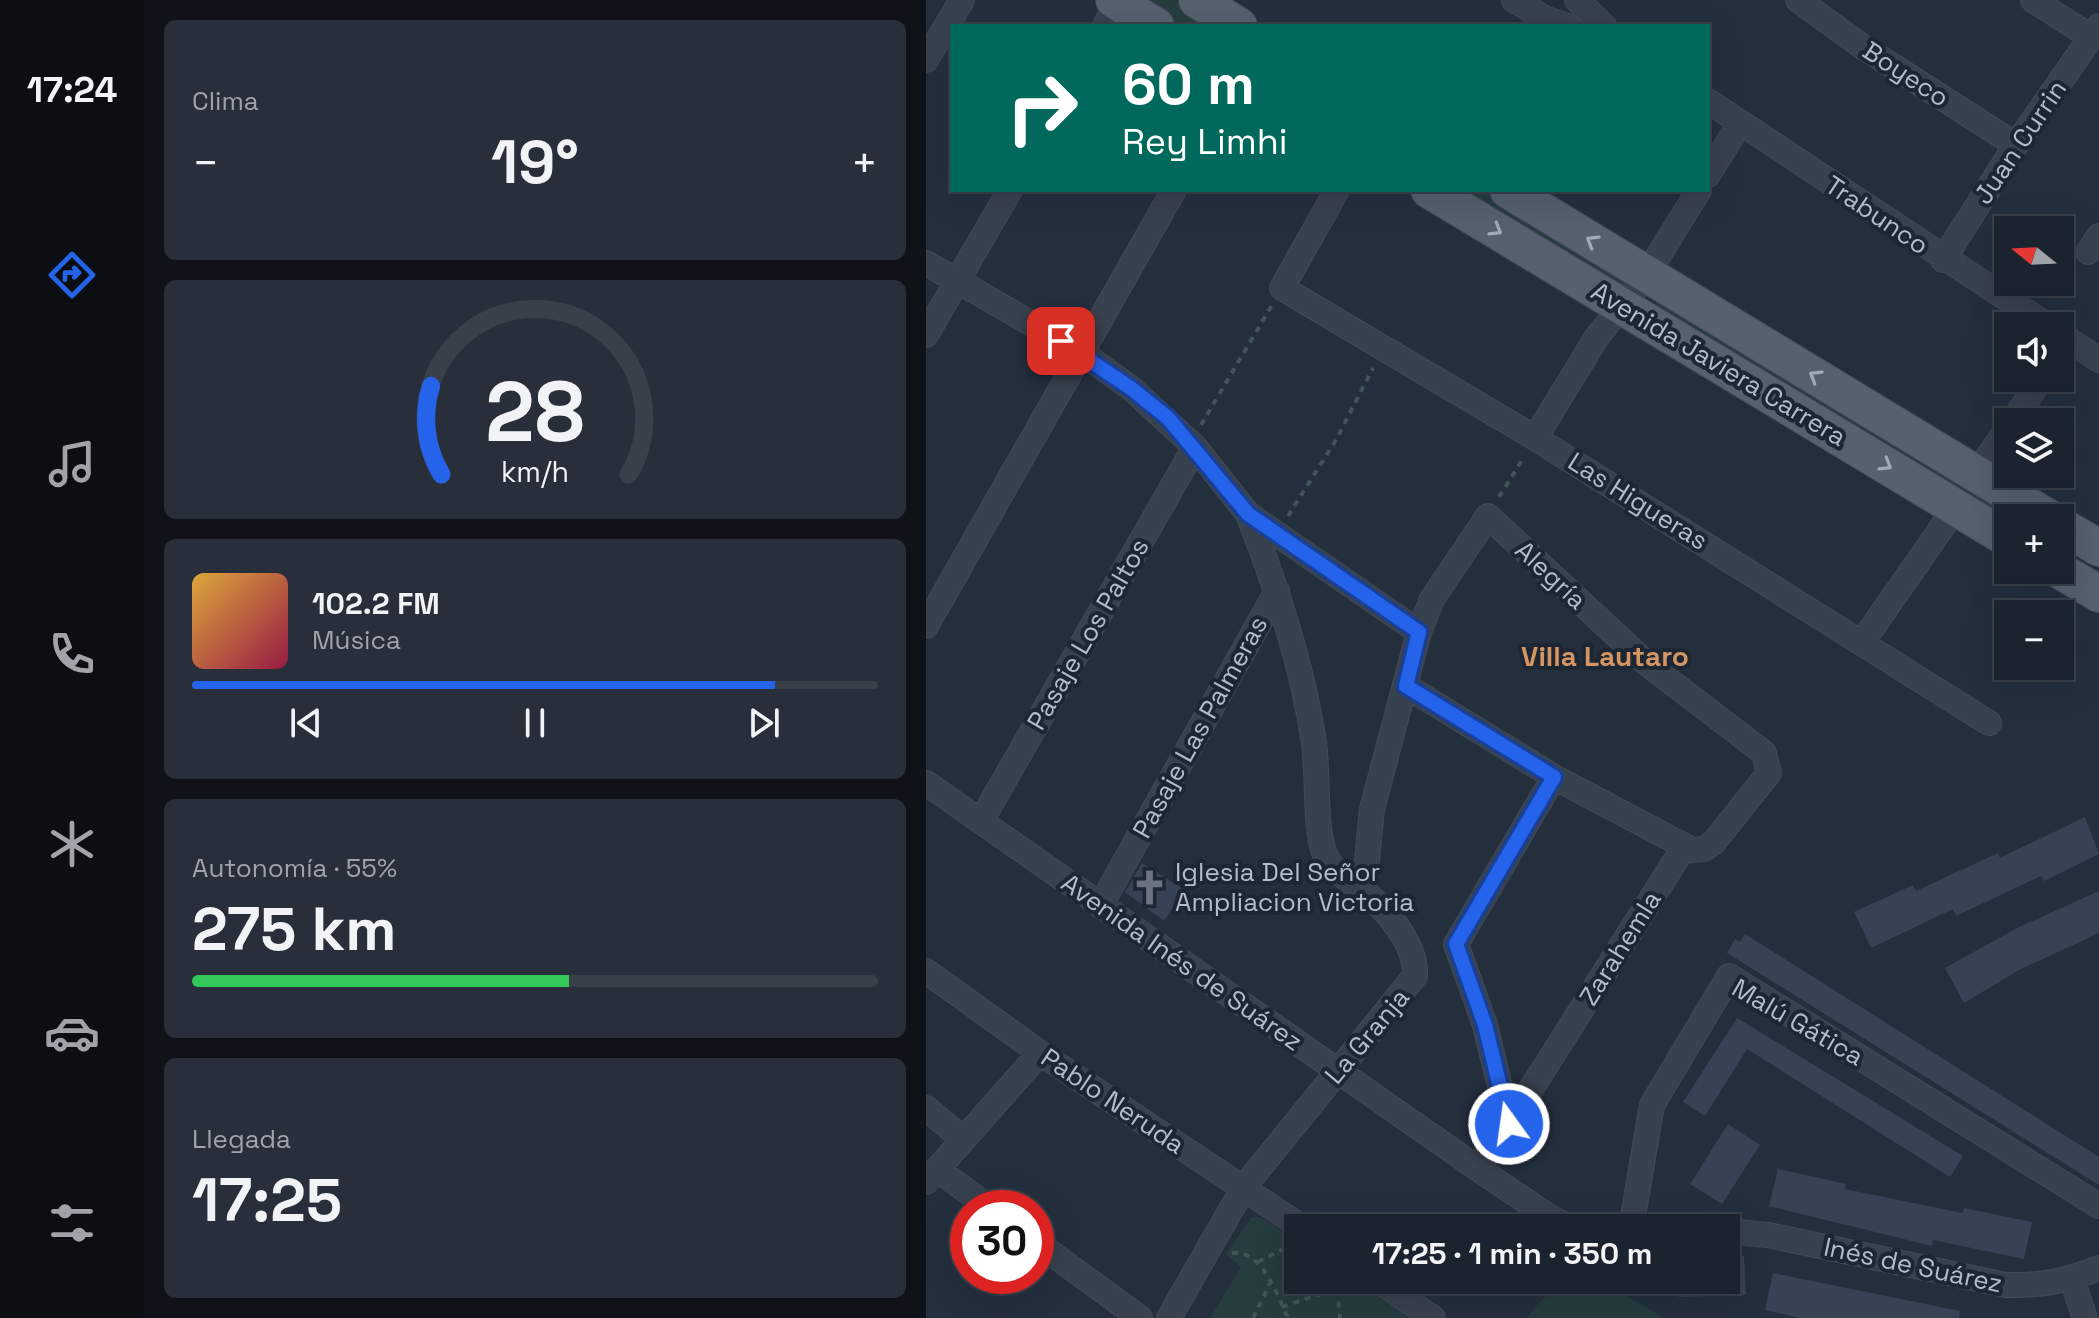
<!DOCTYPE html>
<html lang="es">
<head>
<meta charset="utf-8">
<style>
	:root { --surface:#1b232e; --page:#282f3a; --text:#f1f3f6; --muted:#a0a4aa; --line:#39404a; --accent:#2563eb }
	body { margin:0; font-family:"Space Grotesk",sans-serif; background:var(--page); color:var(--text); height:100vh; display:flex; flex-direction:column; font-size:30px; white-space:nowrap }
	* { box-sizing:border-box; margin:0 }
	p { font-size:26px; color:var(--muted) }
	.icon { flex:none; width:44px; height:44px; fill:none; stroke:currentColor; stroke-width:2; stroke-linecap:round; stroke-linejoin:round }
	.map { position:relative; flex:1; overflow:hidden }
	.details { display:flex; flex-direction:column; gap:20px; padding:20px; background:#0f1319; width:782px }
	.details>* { flex:none }
	.hud { position:absolute; left:24px; top:24px; width:760px; height:168px; border-radius:0px; box-shadow:0 8px 32px #0002,0 0 0 2px var(--line); background:#00695c; color:#fff; overflow:hidden }
	.needle { width:52px; rotate:288deg }
	.tools { position:absolute; left:1068px; top:216px; display:grid; gap:16px }
	.tools a { display:grid; place-items:center; width:80px; height:80px; border-radius:0px; background:var(--surface); box-shadow:0 8px 32px #0002,0 0 0 2px var(--line); font-size:40px }
	.speed { position:absolute; left:24px; top:1190px; display:flex; gap:16px; font-size:40px; font-weight:700; text-align:center }
	.speed>* { display:grid; place-content:center; width:104px; height:104px; border-radius:50%; background:var(--surface); box-shadow:0 8px 32px #0002,0 0 0 2px var(--line); line-height:1 }
	.speed .limit { border:12px solid #d22; background:#fff; color:#111 }
	.pin { position:absolute; display:grid; place-items:center; width:68px; height:68px; color:#fff; margin:-34px; border-radius:16px; box-shadow:0 4px 12px #0006 }
	.me { position:absolute; width:88px; margin:-44px; rotate:346deg; stroke-linejoin:round; filter:drop-shadow(0 0 6px #0008) }
	.turn { display:flex; align-items:center; gap:28px; height:168px; padding:0 40px; font-size:36px }
	.turn .icon { width:104px; height:104px; stroke-width:2.5 }
	.turn b { display:block; font-size:56px; line-height:68px }
	.big { font-size:60px; font-weight:800; line-height:1.1 }
	.details .tile { flex:1; display:flex; flex-direction:column; justify-content:center; gap:12px; min-width:0; padding:0 28px; border-radius:12px; background:var(--page) }
	.details .dial { align-items:center; gap:0 }
	.dial svg { height:208px; overflow:visible; fill:none; stroke:var(--line); stroke-width:7; stroke-linecap:round; text-anchor:middle }
	.dial text { fill:var(--text); stroke:none }
	.song { display:flex; align-items:center; gap:24px }
	.cover { width:96px; height:96px; border-radius:12px; background:linear-gradient(135deg,hsl(40 70% 55%),hsl(340 70% 35%)) }
	.played { height:8px; border-radius:4px; background:linear-gradient(90deg,var(--accent) 85%,var(--line) 85%) }
	.keys { display:flex; justify-content:space-around; direction:ltr }
	.heat { display:flex; justify-content:space-between; align-items:center; font-size:44px; direction:ltr }
	.charge { height:12px; border-radius:6px; background:linear-gradient(90deg,#34c759 55%,var(--line) 0) }
	.trip { position:absolute; left:358px; top:1214px; width:456px; height:80px; border-radius:0px; background:var(--surface); box-shadow:0 8px 32px #0002,0 0 0 2px var(--line); font-weight:800; line-height:80px; text-align:center }
	main { display:flex; flex:1; min-height:0 }
	.tabs { display:flex; flex-direction:column; width:144px; justify-content:space-around; align-items:center; background:#0b0e12; color:var(--muted) }
	.tabs .icon { width:56px; height:56px }
	.tabs .on { color:var(--accent) }
	.tabs b { font-size:36px; color:var(--text) }
	.map>svg:first-child { display:block }
	.green { fill:#263c3f }
	.building { fill:#364354 }
	.lines { fill:none; stroke-linecap:round; stroke-linejoin:round }
	.minor-casing { stroke:#414a57; stroke-width:26 }
	.primary-casing { stroke:#414a57; stroke-width:38 }
	.path { stroke:#3f5557; stroke-width:4; stroke-dasharray:6 6; stroke-linecap:butt }
	.minor { stroke:#38414e; stroke-width:24 }
	.primary { stroke:#56606e; stroke-width:36 }
	.oneway { stroke:#a1aab7 }
	.route-casing { stroke:#184099; stroke-width:20 }
	.route { stroke:#2563eb; stroke-width:14 }
	.labels { text-anchor:middle; dominant-baseline:central; stroke-width:8; stroke-linejoin:round; paint-order:stroke }
	.street-label { font-size:26px; fill:#b4bcc9; stroke:#1d2633 }
	.poi-label { font-size:26px; fill:#b4bcc9; stroke:#1d2633; text-anchor:start }
	.neighbourhood-label { font-size:28px; font-weight:bold; fill:#d59563; stroke:#1d2633 }
</style>
</head>
<body>
<main>
<nav class="tabs">
<b>17:24</b>
<svg class="icon on" aria-label="directions" viewBox="0 0 24 24"><path d="M12 3l9 9-9 9-9-9zM9 14v-3h6M13 9l2 2-2 2"/></svg>
<svg class="icon" aria-label="music" viewBox="0 0 24 24"><path d="M9 18V5l10-2v13"/><circle cx="6" cy="18" r="3"/><circle cx="16" cy="16" r="3"/></svg>
<svg class="icon" aria-label="phone" viewBox="0 0 24 24"><path d="M5 4h4l2 5-3 2q2 4 5 5l2-3 5 2v4C11 20 4 13 5 4z"/></svg>
<svg class="icon" aria-label="climate" viewBox="0 0 24 24"><path d="M12 3v18M4 7l16 10M4 17L20 7"/></svg>
<svg class="icon" aria-label="car" viewBox="0 0 24 24"><path d="M5 17H2v-5l4-1 3-4h7l3 4 3 1v5h-3M9 17h6M6 11h13"/><circle cx="7" cy="17" r="2"/><circle cx="17" cy="17" r="2"/></svg>
<svg class="icon" aria-label="filters" viewBox="0 0 24 24"><path d="M4 7h16M4 17h16"/><circle cx="9" cy="7" r="2"/><circle cx="15" cy="17" r="2"/></svg>
</nav>
<section class="details">
<div class="tile"><p>Clima</p>
<div class="heat"><a>−</a><b class="big">19°</b><a>+</a></div>
</div>
<div class="tile dial"><svg viewBox="0 0 100 80">
<path d="M14 69A42 42 0 1 1 86 69"/>
<path d="M14 69A42 42 0 0 1 10 35" stroke="#2563eb"/>
<text x="50" y="56" font-size="32" font-weight="700">28</text>
<text x="50" y="72" font-size="11">km/h</text>
</svg></div>
<div class="tile">
<div class="song"><i class="cover"></i><div><b>102.2 FM</b><p>Música</p></div></div>
<div class="played"></div>
<div class="keys"><svg class="icon" aria-label="previous" viewBox="0 0 24 24"><path d="M18 5L8 12l10 7zM5 5v14"/></svg><svg class="icon" aria-label="pause" viewBox="0 0 24 24"><path d="M8 5v14M16 5v14"/></svg><svg class="icon" aria-label="next" viewBox="0 0 24 24"><path d="M6 5l10 7-10 7zM19 5v14"/></svg></div>
</div>
<div class="tile"><p>Autonomía · 55%</p><b class="big">275 km</b><div class="charge"></div></div>
<div class="tile"><p>Llegada</p><b class="big">17:25</b></div>
</section>
<div class="map">
<svg width="1173" height="1318" viewBox="0 0 1173 1318">
	<rect width="100%" height="100%" fill="#242f3e"/>
	<!-- green -->
	<path class="green" d="M227,0H248L289,26H247L222,10Z
		M517,190H555L703,278L692,294Z
		M735,294L1107,518H1082L725,313Z
		M326,1217H335L372,1241V1280H431L490,1318H284L315,1267L300,1254Z
		M633,1280H673L738,1318H600Z"/>
	<!-- building -->
	<path class="building" d="M1159,817L1173,854L1118,881L1115,876L1030,916L1027,909L945,948L928,912L987,885L990,891L1072,853L1074,858Z
		M216,863L259,890L238,921L199,892Z
		M1173,891V933L1093,970L1038,1003L1019,968L1091,928Z
		M819,934L1173,1157V1185L801,953L809,939L814,942Z
		M811,1018L1037,1156L1024,1177L821,1049L779,1116L757,1102Z
		M802,1124L834,1145L796,1204L764,1184Z
		M852,1169L920,1184L919,1189L1036,1213L1038,1208L1106,1222L1098,1259L1007,1240L1006,1246L843,1206Z
		M800,1256H818L820,1295L753,1297V1280H800Z
		M847,1273L1034,1311L1033,1318H874L839,1310Z"/>
	<g class="lines">
		<defs>
			<path id="minor" d="M588,0L618,18L642,26
				M651,0L678,26
				M872,0L937,47L1090,145
				M1107,0L1165,37
				M179,26L192,0
				M0,60L36,0
				M782,101L1122,326
				M782,175L814,123
				M411,190L356,288L609,438L1063,723
				M1162,252L1173,236
				M1017,260L1090,145L1173,26
				M0,263L155,352L206,389L269,447L322,514L493,632
				M1134,334L1173,360
				M0,335L84,190
				M1086,422L1116,378
				M609,438L671,337L721,274L773,190
				M1050,474L1082,428
				M0,626L248,190
				M937,641L1030,507
				M0,783L551,1168L625,1218L647,1228
				M55,821L269,447
				M438,891L446,809L493,632L506,599L562,516L719,662L838,753L843,773L788,842L778,849L766,850L628,777L480,686
				M174,906L351,591
				M0,971L114,1053L377,1228
				M0,1108L37,1139
				M583,1124L559,1025L530,944L628,777
				M551,1168L583,1124L758,847
				M11,1169L64,1208
				M0,1182L114,1053
				M705,1228L726,1105L803,976L1173,1206
				M800,1231L842,1235L1080,1285C1114,1286 1141,1281 1173,1268
				M110,1242L214,1318
				M1146,1279L1159,1318
				M452,1280L507,1318
				M243,1318L318,1187L489,976C491,944 459,908 436,890C421,878 405,871 398,852C389,829 392,771 388,743C376,663 351,589 322,514"/>
			<path id="primary" d="M188,0L230,26
				M271,0L313,26
				M503,190L1082,539
				M582,190L1123,518
				M1134,525L1173,548
				M1133,570L1173,594"/>
		</defs>
		<!-- minor casing -->
		<use href="#minor" class="minor-casing"/>
		<!-- primary casing -->
		<use href="#primary" class="primary-casing"/>
		<!-- path -->
		<path class="path" d="M275,425L346,305
			M573,497L598,457
			M362,516L410,440L447,368
			M306,1253C336,1249 351,1295 362,1318
			M332,1262L355,1250L372,1255
			M403,1280L412,1295L414,1318
			M417,1281L435,1293
			M356,1307L409,1289L418,1280
			M327,1318L344,1283"/>
		<!-- minor -->
		<use href="#minor" class="minor"/>
		<!-- primary -->
		<use href="#primary" class="primary"/>
	</g>
	<!-- one-way arrows -->
	<defs><path id="oneway-chevron" d="M-2-3.5L2.5 0L-2 3.5" fill="none" stroke-width="1.6" stroke-linecap="round" stroke-linejoin="round" transform="scale(2)"/></defs>
	<g class="oneway">
		<use href="#oneway-chevron" transform="translate(570 230) rotate(31)"/>
		<use href="#oneway-chevron" transform="translate(666 241) rotate(-149)"/>
		<use href="#oneway-chevron" transform="translate(889 376) rotate(-149)"/>
		<use href="#oneway-chevron" transform="translate(960 465) rotate(31)"/>
	</g>
	<g class="lines">
		<defs>
			<path id="route" d="M135,341L206,389L242,418L322,514L493,632L480,686L628,777L530,944L559,1025L583,1124"/>
		</defs>
		<!-- route casing -->
		<use href="#route" class="route-casing"/>
		<!-- route -->
		<use href="#route" class="route"/>
	</g>
	<!-- icons -->
	<defs>
		<symbol id="church-bare" viewBox="-9 -9 18 18"><path d="M-1.2-6h2.4v3.5h3.3v2.4h-3.3V6h-2.4V-.1h-3.3v-2.4h3.3Z" fill="#6b7280" stroke="#1d2633" stroke-width="2.5" paint-order="stroke"/></symbol>
	</defs>
	<g fill-rule="evenodd">
		<use href="#church-bare" x="198" y="862" width="51" height="51"/>
	</g>
	<g class="labels">
		<!-- street labels -->
		<g class="street-label">
			<text transform="translate(980 74) rotate(33)">Boyeco</text>
			<text transform="translate(1094 142) rotate(-56)">Juan Currin</text>
			<text transform="translate(951 215) rotate(34)">Trabunco</text>
			<text transform="translate(793 364) rotate(31)">Avenida Javiera Carrera</text>
			<text transform="translate(712 501) rotate(32)">Las Higueras</text>
			<text transform="translate(625 575) rotate(43)">Alegría</text>
			<text transform="translate(162 634) rotate(-60)">Pasaje Los Paltos</text>
			<text transform="translate(274 727) rotate(-61)">Pasaje Las Palmeras</text>
			<text transform="translate(694 948) rotate(-58)">Zarahemla</text>
			<text transform="translate(256 962) rotate(35)">Avenida Inés de Suárez</text>
			<text transform="translate(872 1022) rotate(30)">Malú Gática</text>
			<text transform="translate(441 1036) rotate(-50)">La Granja</text>
			<text transform="translate(187 1101) rotate(34)">Pablo Neruda</text>
			<text transform="translate(987 1265) rotate(12)">Inés de Suárez</text>
		</g>
		<!-- poi labels -->
		<g class="poi-label">
			<text x="249" y="872">Iglesia Del Señor<tspan x="249" dy="30">Ampliacion Victoria</tspan></text>
		</g>
		<!-- neighbourhood labels -->
		<g class="neighbourhood-label">
			<text x="679" y="656">Villa Lautaro</text>
		</g>
	</g>
</svg>
<div class="tools">
<a><svg class="needle" viewBox="-14 -14 28 28"><path d="M0-13l5 13h-10z" fill="#e53935"/><path d="M0 13l5-13h-10z" fill="#a0a4aa"/></svg></a>
<a><svg class="icon" aria-label="sound" viewBox="0 0 24 24"><path d="M4 9h4l5-4v14l-5-4H4zM17 9q2 3 0 6"/></svg></a>
<a><svg class="icon" aria-label="layers" viewBox="0 0 24 24"><path d="M12 4l9 5-9 5-9-5zM3 14l9 5 9-5"/></svg></a>
<a>+</a>
<a>−</a>
</div>
<div class="speed"><div class="limit">30</div></div>
<div class="pin" style="left:135px;top:341px;background:#d93025"><svg class="icon" aria-label="arrive" viewBox="0 0 24 24"><path d="M6 21V4h12l-3 4 3 4H6"/></svg></div>
<svg class="me" style="left:583px;top:1124px" viewBox="-20 -20 40 40"><circle r="17" fill="#2563eb" stroke="#fff" stroke-width="3"/><path d="M0-11L8 9 0 5-8 9z" fill="#fff"/></svg>
<div class="trip">17:25 · 1 min · 350 m</div>
<div class="hud">
<div class="turn"><svg class="icon" aria-label="right" viewBox="0 0 24 24"><path d="M7 20v-9h11M14 6l5 5-5 5"/></svg><div><b>60 m</b>Rey Limhi</div></div>
</div>
</div>
</main>
</body>
</html>
